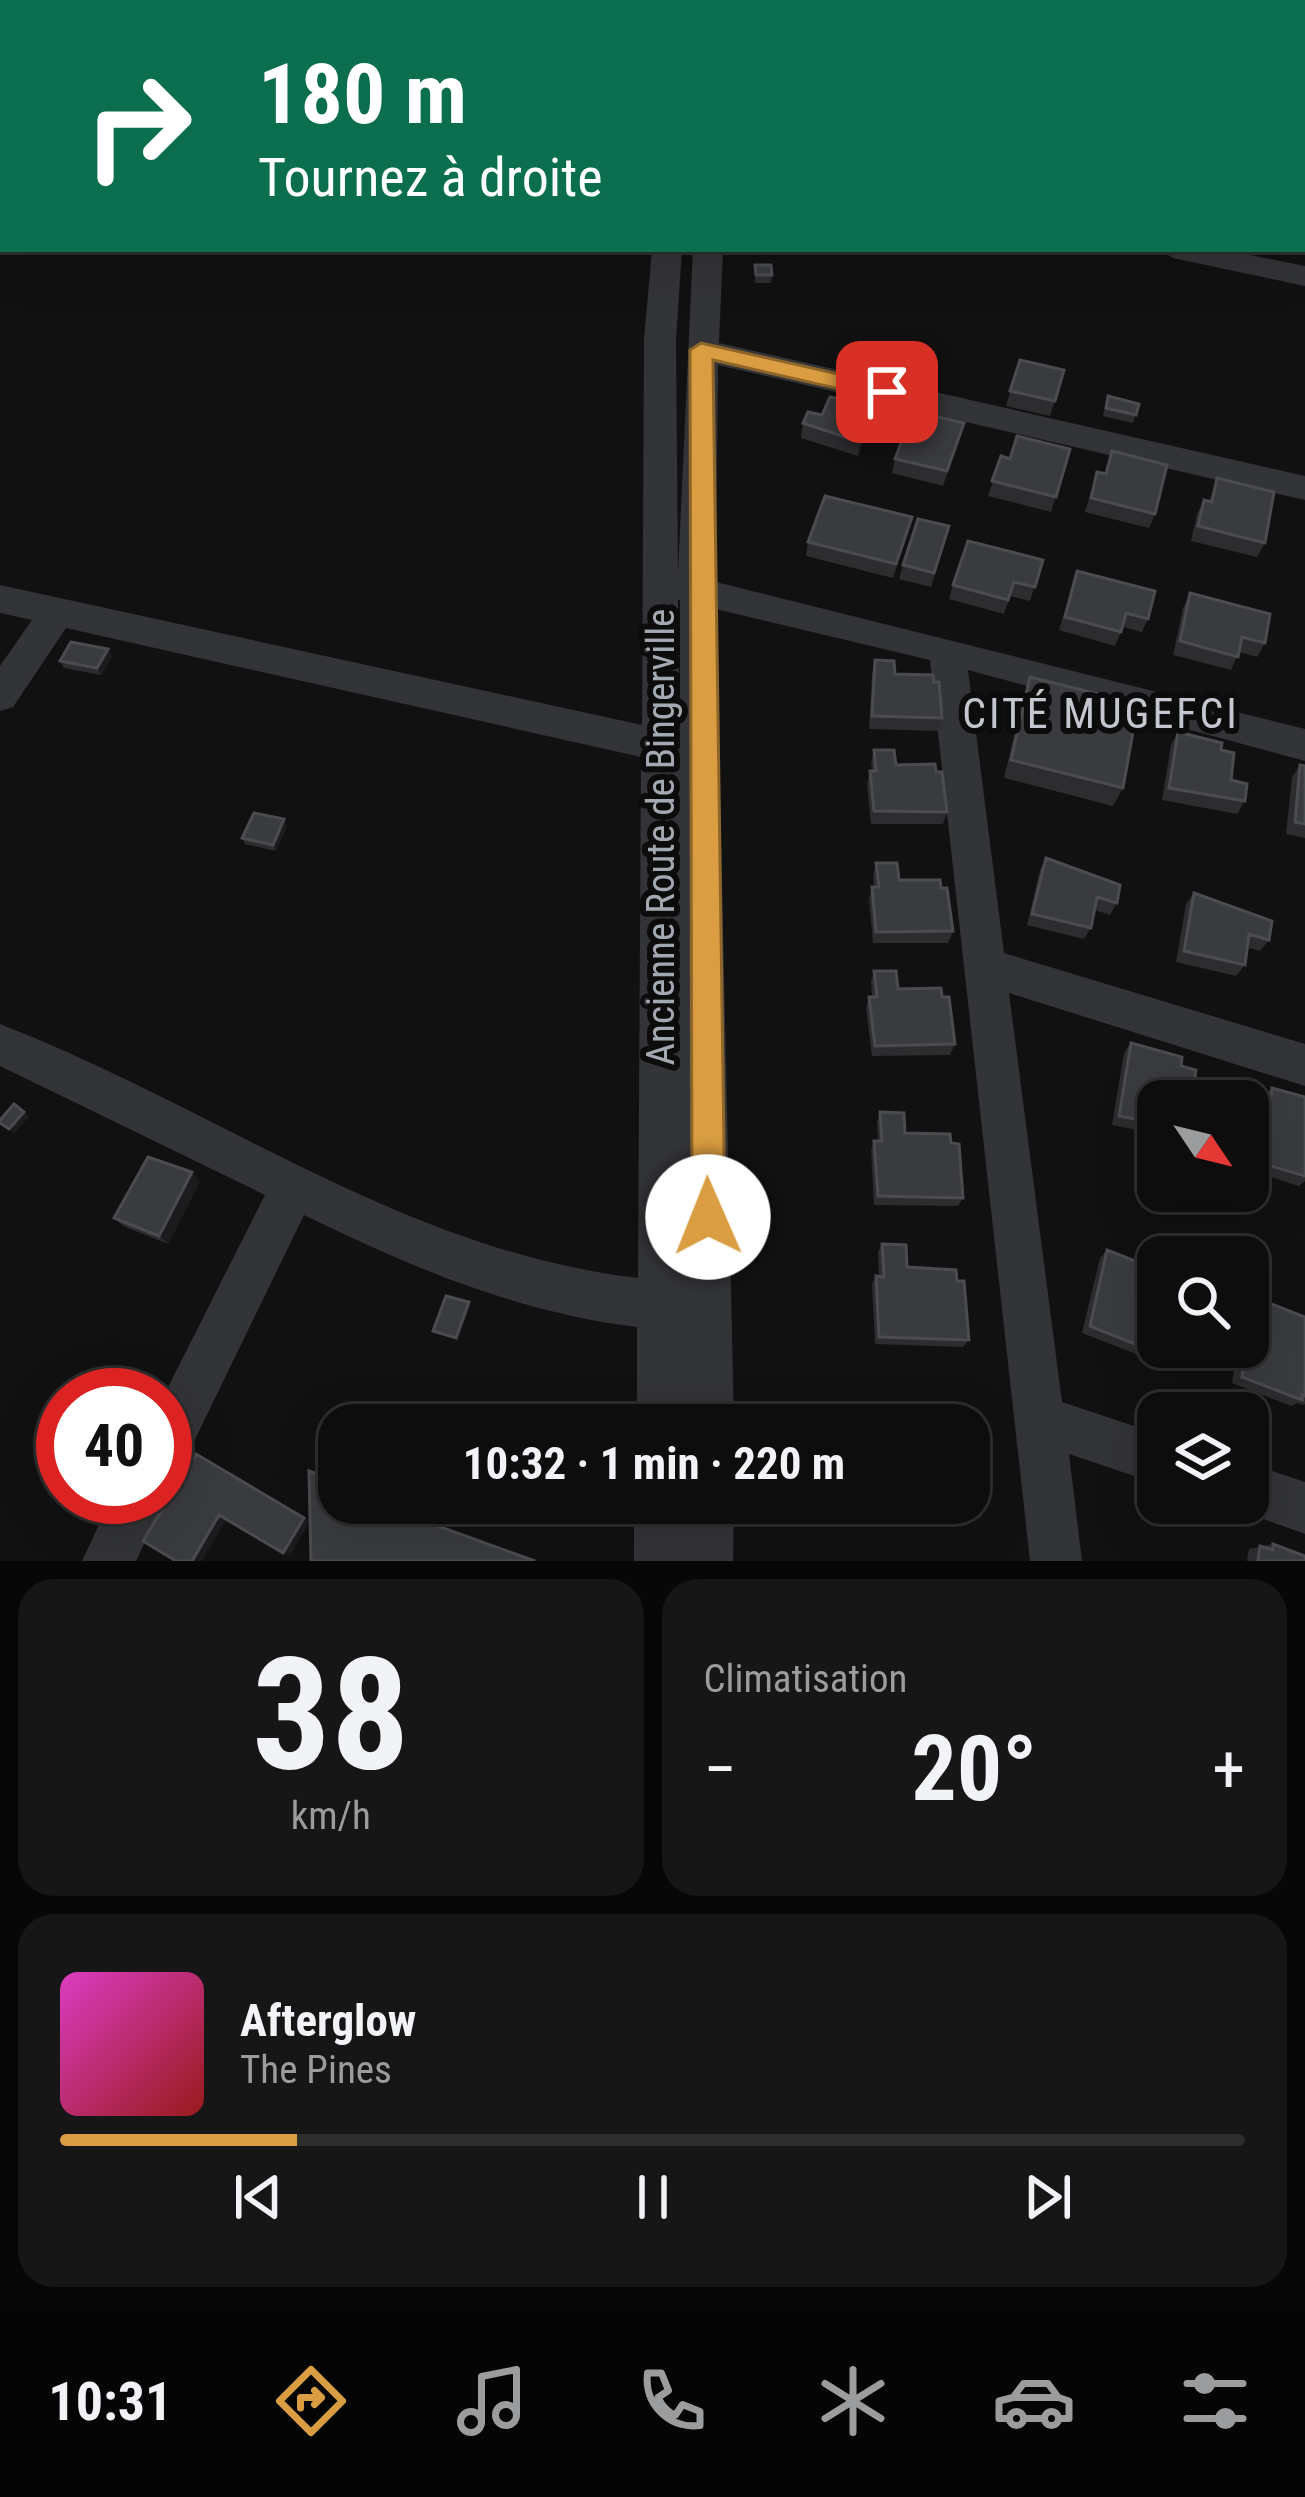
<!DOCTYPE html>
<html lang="fr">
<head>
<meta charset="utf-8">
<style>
	:root { --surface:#0d0d0e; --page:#161617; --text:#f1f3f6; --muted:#9a9c9e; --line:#2d2d2e; --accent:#da9d41 }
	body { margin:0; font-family:"Roboto Condensed",sans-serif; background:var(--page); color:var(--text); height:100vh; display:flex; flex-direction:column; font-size:45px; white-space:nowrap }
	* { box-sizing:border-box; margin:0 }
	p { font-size:39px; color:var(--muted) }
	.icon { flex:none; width:66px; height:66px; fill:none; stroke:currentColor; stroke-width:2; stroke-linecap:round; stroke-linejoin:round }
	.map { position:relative; height:1561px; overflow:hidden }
	.drawer { display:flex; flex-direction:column; gap:18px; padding:18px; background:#070708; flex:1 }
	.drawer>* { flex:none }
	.guide { position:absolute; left:0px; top:0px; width:1305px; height:252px; box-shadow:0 12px 48px #0002,0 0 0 3px var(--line); background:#0b6e4f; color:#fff; overflow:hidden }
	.needle { width:78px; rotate:125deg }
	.controls { position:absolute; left:1137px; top:1080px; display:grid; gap:24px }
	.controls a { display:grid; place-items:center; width:132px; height:132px; border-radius:24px; background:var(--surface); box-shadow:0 12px 48px #0002,0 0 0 3px var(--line); font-size:60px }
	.speed { position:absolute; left:36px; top:1368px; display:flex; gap:24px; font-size:60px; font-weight:700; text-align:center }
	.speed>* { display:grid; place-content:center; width:156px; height:156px; border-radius:50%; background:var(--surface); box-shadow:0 12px 48px #0002,0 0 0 3px var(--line); line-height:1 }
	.speed .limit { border:18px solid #d22; background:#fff; color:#111 }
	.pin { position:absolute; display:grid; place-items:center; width:102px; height:102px; color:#fff; margin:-51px; border-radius:24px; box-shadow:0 6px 18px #0006 }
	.me { position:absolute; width:132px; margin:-66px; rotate:359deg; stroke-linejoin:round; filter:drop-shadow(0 0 9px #0008) }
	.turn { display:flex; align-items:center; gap:42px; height:252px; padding:0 60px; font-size:54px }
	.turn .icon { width:156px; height:156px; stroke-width:2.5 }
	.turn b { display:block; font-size:84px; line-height:102px }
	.big { font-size:90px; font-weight:700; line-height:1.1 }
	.drawer .card { flex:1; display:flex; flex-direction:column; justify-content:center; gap:18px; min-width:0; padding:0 42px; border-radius:36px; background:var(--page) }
	.drawer .dial { align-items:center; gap:0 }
	.dial b { font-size:156px; line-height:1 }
	.song { display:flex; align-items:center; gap:36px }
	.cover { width:144px; height:144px; border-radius:18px; background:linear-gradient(135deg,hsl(310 70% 55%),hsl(0 70% 35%)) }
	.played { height:12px; border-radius:6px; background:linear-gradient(90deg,var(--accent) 20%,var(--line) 20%) }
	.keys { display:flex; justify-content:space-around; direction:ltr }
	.heat { display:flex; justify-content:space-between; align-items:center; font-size:66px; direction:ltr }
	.drawer .tiles { flex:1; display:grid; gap:18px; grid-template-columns:1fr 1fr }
	.card:last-child { grid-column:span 2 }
	.trip { position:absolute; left:318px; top:1404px; width:672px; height:120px; border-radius:36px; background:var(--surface); box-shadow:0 12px 48px #0002,0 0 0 3px var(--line); font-weight:700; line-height:120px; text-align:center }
	.tab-bar { display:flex; height:192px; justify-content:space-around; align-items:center; background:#050506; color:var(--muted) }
	.tab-bar .icon { width:84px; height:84px }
	.tab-bar .on { color:var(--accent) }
	.tab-bar b { font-size:54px; color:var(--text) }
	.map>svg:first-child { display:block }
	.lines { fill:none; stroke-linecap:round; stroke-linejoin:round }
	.minor { fill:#333437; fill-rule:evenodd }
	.wall { fill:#2d2d30 }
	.shaded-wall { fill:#1c1c1e }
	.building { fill:#3a3b3e; stroke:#4a4c50; stroke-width:3 }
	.route { fill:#da9d41; stroke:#8e662a; stroke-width:3 }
	.labels { text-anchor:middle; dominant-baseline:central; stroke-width:12; stroke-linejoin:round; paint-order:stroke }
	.street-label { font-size:39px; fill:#a4a9b1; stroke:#0c0c0d }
	.neighbourhood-label { font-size:42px; letter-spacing:3px; fill:#c4c8ce; stroke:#0c0c0d }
</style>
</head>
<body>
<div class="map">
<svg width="1305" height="1561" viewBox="0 0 1305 1561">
	<rect width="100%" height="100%" fill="#111112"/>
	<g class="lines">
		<!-- minor -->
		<path class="minor" d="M707,0H733L706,3Z
			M746,0H772L745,3Z
			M916,0H956L958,3H918Z
			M1302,66L1305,67V84L1302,83Z
			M652,249H682L676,340L678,573L693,249H723L719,343L1305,476V500L718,365L716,582L1305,729V761L968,670L1004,953L1305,1044V1086L1009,993L1062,1402L1158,1434V1484L1069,1454L1082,1561H1030L930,660L716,609L734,1425H637V1327C516,1312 413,1268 304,1215L183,1464L165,1471L164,1395L265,1195L0,1066V1024C215,1107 404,1251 638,1278L641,757L66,628L13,707L0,711V666L32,620L0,613V585L642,725L644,340ZM678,600H680V770Z
			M1158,249H1220L1305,266V286L1173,258Z
			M1248,1463L1305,1482V1534L1230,1507L1228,1503H1248Z
			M165,1495L166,1497L136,1561H82L112,1497Z
			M634,1503H734L733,1561H634Z"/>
	</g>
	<!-- wall -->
	<path class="wall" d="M755,265L772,275L771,283H755Z
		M1020,360L1064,370L1050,416L1006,406Z
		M1108,396L1139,404L1133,423L1103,416Z
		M875,405L872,420L858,456L801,438L803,423L822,415Z
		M964,423L943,486L892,473L895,459Z
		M1070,449L1051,512L988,496L1001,456L1010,459Z
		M1112,451L1155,514L1149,528L1085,512L1097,472L1105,474Z
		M1217,478L1265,543L1257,557L1191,541L1197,514L1204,500L1209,501Z
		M912,517L893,578L806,556L808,542Z
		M945,541L931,587L899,579L903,565Z
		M1043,560L1030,601L1010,596L1004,614L949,599L953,585Z
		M1077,571L1148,619L1142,632L1123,627L1115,646L1059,630Z
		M1190,593L1265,643L1257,657L1239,652L1231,670L1173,655L1183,608Z
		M112,656L101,675L64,668L60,661Z
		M875,660L895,674L934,682L942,718L938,731L869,729L872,674Z
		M1030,677L1123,788L1113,806L1004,778L1023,697Z
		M1178,732L1221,750L1231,780L1245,801L1237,814L1162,800L1171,745Z
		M874,750L896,765L947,812L943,824H871L867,784L870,771H872L871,763Z
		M1300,765L1305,766V838L1286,834L1292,777Z
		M287,826L276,851L245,844L242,838Z
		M1046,858L1117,903L1110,915L1095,910L1091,928L1084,939L1027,925L1040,870Z
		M876,863L899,880L941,888L953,931L948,943H873L869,899L872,887H874L873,875Z
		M1194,893L1269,940L1260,951L1247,947L1245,965L1236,976L1176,962L1186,904Z
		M874,971L898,989L942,997L955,1044L950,1055L872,1056L866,1008L869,997H872L871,982Z
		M1131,1043L1181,1066L1158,1101V1134L1112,1125L1124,1053Z
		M1272,1088L1305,1097V1181L1299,1186L1255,1172L1262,1097Z
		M880,1112L905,1133L963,1198L958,1206L874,1205L871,1150L874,1141H878L877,1122Z
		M200,1181L168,1244L123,1226L114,1218Z
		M882,1244L907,1267L957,1281L969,1340L963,1347L875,1344L872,1284L876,1276L879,1277L878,1252Z
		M1107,1250L1159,1347L1150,1354L1144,1351L1139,1355L1082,1333L1100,1258Z
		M1256,1298L1305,1396V1404L1303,1405L1297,1403L1291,1406L1232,1383L1238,1347H1248V1304Z
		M878,1503H969L979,1516L973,1520L879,1519Z
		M1273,1544L1305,1561H1247L1249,1549Z"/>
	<!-- shaded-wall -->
	<path class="shaded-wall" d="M875,405L872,420L858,456L860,442Z
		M108,649L112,656L101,675L97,668Z
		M284,819L287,826L276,851L273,845Z
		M24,1112L29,1117L14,1134L9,1129Z
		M192,1172L200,1181L168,1244L159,1236Z
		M469,1302L470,1305L458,1341L456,1338Z
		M196,1454L310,1521L290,1556L283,1553Z
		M219,1515L227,1519L202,1561H192Z"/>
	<!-- building -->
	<path class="building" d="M755,265H771L772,275H756Z
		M1020,360L1064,370L1055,401L1010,391Z
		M1108,396L1139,404L1136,415L1106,408Z
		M830,397L875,405L860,442L803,423L808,412L822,415Z
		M913,411L964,423L947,471L895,459Z
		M1017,436L1070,449L1056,497L992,481L1001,456L1010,459Z
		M1112,451L1167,465L1155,514L1091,498L1097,472L1106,474Z
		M1217,478L1274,492L1265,543L1198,526L1204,500L1212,502Z
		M825,496L912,517L896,564L808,542Z
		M918,519L949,526L934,573L903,565Z
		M968,541L1043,560L1035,587L1014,582L1008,600L953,585Z
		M1077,571L1155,591L1148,619L1126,613L1121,632L1065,617Z
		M1190,593L1270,614L1265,643L1242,637L1238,657L1180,641Z
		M71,642L108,649L97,668L60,661Z
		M875,660L894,661L895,674L933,675L934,682H939L942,718L872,716Z
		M1030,677L1138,704L1123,788L1011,760Z
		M1178,732L1222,743L1221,750L1234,753L1231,780L1247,784L1245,801L1169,788Z
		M874,750H894L896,765L935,764L936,772H942L947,812L874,811L870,771H876Z
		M1300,765L1305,766V824L1295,822Z
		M254,813L284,819L273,845L242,838Z
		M1046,858L1120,885L1117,903L1097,897L1091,928L1032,914Z
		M876,863H897L899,880H940L941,888H947L953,931L876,932L872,887H879Z
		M1194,893L1272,921L1269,940L1249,934L1245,965L1184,951Z
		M874,971H896L898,989L941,988L942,997H949L955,1044L875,1046L869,997H877Z
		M1131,1043L1182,1057L1181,1066L1196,1070L1192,1101H1158V1123L1119,1116Z
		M1272,1088L1305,1097V1176L1264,1164Z
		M14,1104L24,1112L9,1129L0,1123V1120Z
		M880,1112L904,1113L905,1133L950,1134L951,1143L959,1144L963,1198L878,1196L874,1141H882Z
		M148,1157L192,1172L159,1236L114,1218Z
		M882,1244L906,1245L907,1267L956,1270L957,1281H964L969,1340L879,1337L876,1276L884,1277Z
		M1107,1250L1158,1270L1159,1348L1148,1343L1147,1349L1090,1326Z
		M446,1296L469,1302L456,1338L433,1331Z
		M1256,1298L1305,1317V1396L1302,1395V1400L1242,1377Z
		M884,1410H910L911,1425H885Z
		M969,1448H972L979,1516L883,1515L882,1503H969Z
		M196,1454L304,1518L283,1553L219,1515L192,1561H176L143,1541Z
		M309,1471L339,1482V1503H374L535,1561H311Z
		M1273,1544L1305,1556V1561H1258L1260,1546L1273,1550Z"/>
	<!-- route -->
	<path class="route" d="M701,343L887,385L898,392L887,400L713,360L725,1217L720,1228L708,1233L697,1228L692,1217L690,350Z"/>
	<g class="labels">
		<!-- street labels -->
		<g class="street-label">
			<text transform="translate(661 837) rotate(-90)">Ancienne Route de Bingerville</text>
		</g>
		<!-- neighbourhood labels -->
		<g class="neighbourhood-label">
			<text x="1101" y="713">CITÉ MUGEFCI</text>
		</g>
	</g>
</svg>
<div class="controls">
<a><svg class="needle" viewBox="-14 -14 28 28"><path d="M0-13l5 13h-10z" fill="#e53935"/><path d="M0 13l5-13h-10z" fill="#9a9c9e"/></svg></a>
<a><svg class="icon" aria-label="search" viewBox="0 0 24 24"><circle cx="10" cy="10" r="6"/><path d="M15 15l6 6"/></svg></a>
<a><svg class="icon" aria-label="layers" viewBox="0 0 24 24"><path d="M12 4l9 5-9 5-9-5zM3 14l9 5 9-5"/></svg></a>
</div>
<div class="speed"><div class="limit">40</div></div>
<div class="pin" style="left:887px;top:392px;background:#d93025"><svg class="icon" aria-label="arrive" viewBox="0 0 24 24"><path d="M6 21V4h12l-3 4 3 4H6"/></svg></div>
<svg class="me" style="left:708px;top:1217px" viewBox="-20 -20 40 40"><circle r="19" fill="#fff"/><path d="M0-13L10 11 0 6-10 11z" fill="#da9d41"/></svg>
<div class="trip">10:32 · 1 min · 220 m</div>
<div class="guide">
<div class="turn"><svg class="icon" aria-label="right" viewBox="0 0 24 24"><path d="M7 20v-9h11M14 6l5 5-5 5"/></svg><div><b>180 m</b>Tournez à droite</div></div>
</div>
</div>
<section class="drawer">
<div class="tiles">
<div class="card dial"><b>38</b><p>km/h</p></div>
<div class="card"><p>Climatisation</p>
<div class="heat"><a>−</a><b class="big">20°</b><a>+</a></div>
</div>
<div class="card">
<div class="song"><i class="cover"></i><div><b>Afterglow</b><p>The Pines</p></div></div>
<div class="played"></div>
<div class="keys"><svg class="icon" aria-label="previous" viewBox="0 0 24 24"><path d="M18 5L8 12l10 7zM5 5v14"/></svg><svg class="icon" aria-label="pause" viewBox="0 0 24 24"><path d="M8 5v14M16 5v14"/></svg><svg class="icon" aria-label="next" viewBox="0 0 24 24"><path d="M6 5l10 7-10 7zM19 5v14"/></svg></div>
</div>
</div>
</section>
<nav class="tab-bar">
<b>10:31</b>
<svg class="icon on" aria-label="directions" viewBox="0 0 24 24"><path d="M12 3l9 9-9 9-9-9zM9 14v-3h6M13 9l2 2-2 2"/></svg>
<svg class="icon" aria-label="music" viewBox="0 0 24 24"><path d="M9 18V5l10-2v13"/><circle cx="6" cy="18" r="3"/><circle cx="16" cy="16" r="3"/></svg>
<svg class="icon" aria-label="phone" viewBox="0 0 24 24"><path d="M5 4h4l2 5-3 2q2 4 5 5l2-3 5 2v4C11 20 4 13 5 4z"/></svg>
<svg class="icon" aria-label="climate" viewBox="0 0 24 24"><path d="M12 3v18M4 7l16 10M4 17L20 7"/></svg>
<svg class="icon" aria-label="car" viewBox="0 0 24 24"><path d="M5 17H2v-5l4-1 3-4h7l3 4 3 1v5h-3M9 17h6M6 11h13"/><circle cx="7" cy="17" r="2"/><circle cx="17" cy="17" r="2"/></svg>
<svg class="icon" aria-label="filters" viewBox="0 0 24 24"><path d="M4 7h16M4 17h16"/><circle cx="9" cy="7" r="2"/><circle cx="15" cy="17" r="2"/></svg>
</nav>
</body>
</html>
